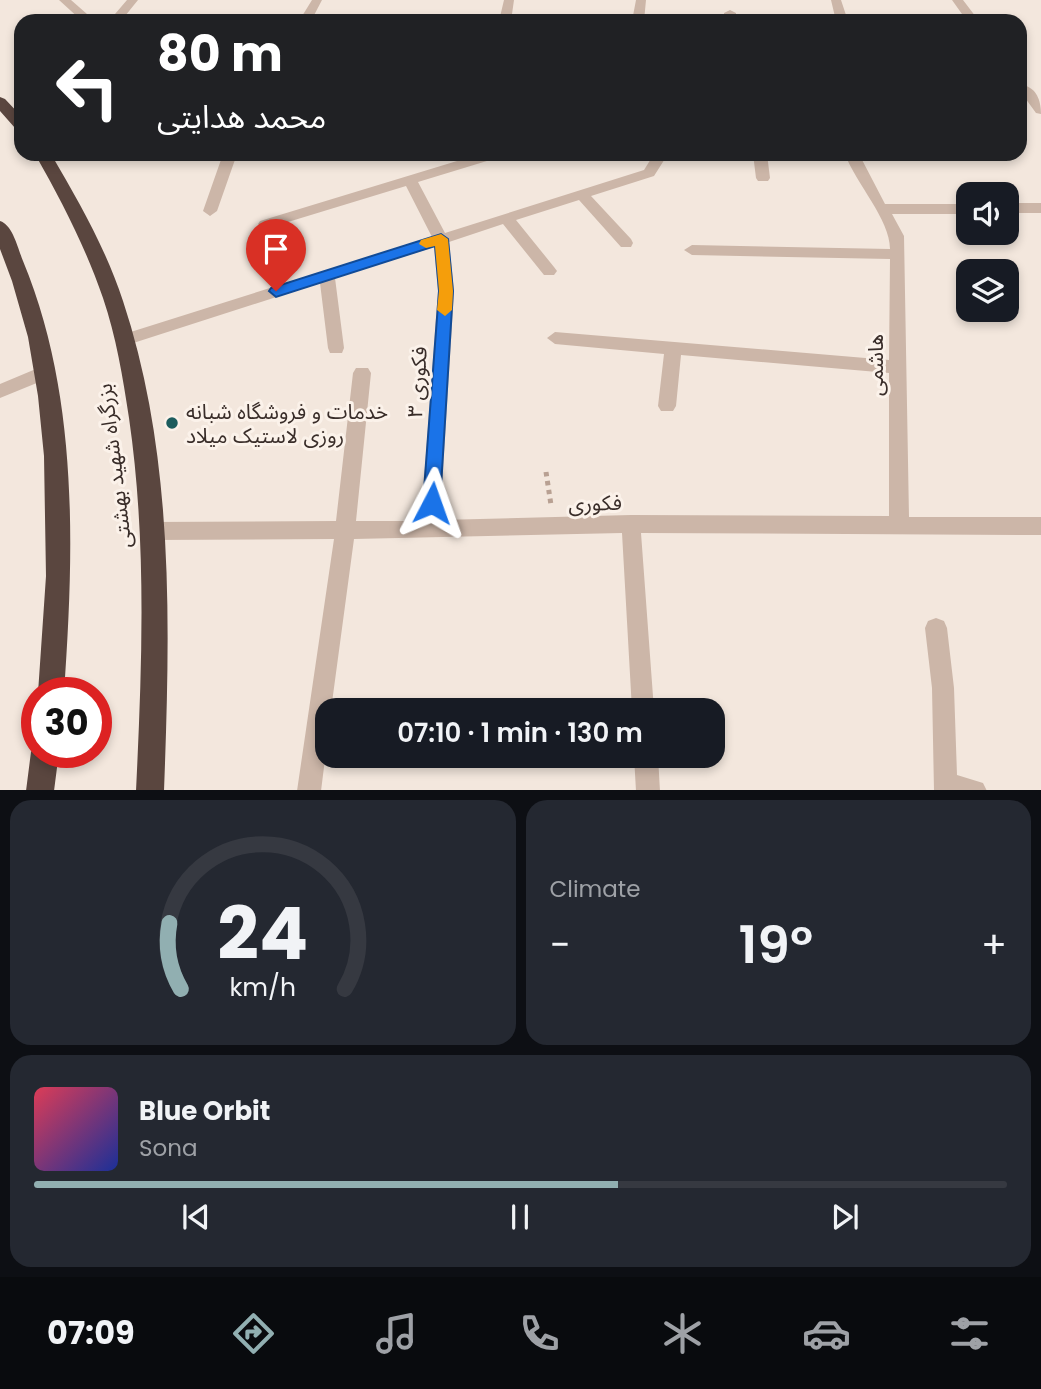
<!DOCTYPE html>
<html lang="en">
<head>
<meta charset="utf-8">
<style>
	:root { --surface:#171b24; --page:#242831; --text:#f1f3f6; --muted:#9ea1a6; --line:#363941; --accent:#91afb1 }
	body { margin:0; font-family:Poppins,"Noto Sans Arabic",sans-serif; background:var(--page); color:var(--text); height:100vh; display:flex; flex-direction:column; font-size:26px; white-space:nowrap }
	* { box-sizing:border-box; margin:0 }
	p { font-size:23px; color:var(--muted) }
	.icon { flex:none; width:38px; height:38px; fill:none; stroke:currentColor; stroke-width:2; stroke-linecap:round; stroke-linejoin:round }
	.map { position:relative; height:790px; overflow:hidden }
	.details { display:flex; flex-direction:column; gap:10px; padding:10px; background:#0d0f14; flex:1 }
	.details>* { flex:none }
	.top-card { position:absolute; left:14px; top:14px; width:1013px; height:147px; border-radius:21px; box-shadow:0 4px 10px #0003; background:#202124; color:#fff; overflow:hidden }
	.buttons { position:absolute; left:956px; top:182px; display:grid; gap:14px }
	.buttons a { display:grid; place-items:center; width:63px; height:63px; border-radius:14px; background:var(--surface); box-shadow:0 4px 10px #0003; font-size:35px }
	.speed { position:absolute; left:21px; top:677px; display:flex; gap:14px; font-size:35px; font-weight:700; text-align:center }
	.speed>* { display:grid; place-content:center; width:91px; height:91px; border-radius:50%; background:var(--surface); box-shadow:0 4px 10px #0003; line-height:1 }
	.speed .limit { border:10px solid #d22; background:#fff; color:#111 }
	.pin { position:absolute; display:grid; place-items:center; width:60px; height:60px; color:#fff; margin:-72px -30px; border-radius:50% 50% 50% 0; rotate:-45deg; box-shadow:0 0 7px #0007 }
	.pin .icon { rotate:45deg }
	.me { position:absolute; width:77px; margin:-38px; rotate:4deg; stroke-linejoin:round; filter:drop-shadow(0 0 5px #0008) }
	.turn { display:flex; align-items:center; gap:24px; height:147px; padding:0 28px; font-size:32px }
	.turn .icon { width:91px; height:91px; stroke-width:2.5 }
	.turn b { display:block; font-size:49px; line-height:60px }
	.big { font-size:52px; font-weight:600; line-height:1.1 }
	.details .card { flex:1; display:flex; flex-direction:column; justify-content:center; gap:10px; min-width:0; padding:0 24px; border-radius:21px; background:var(--page) }
	.details .dial { align-items:center; gap:0 }
	.dial svg { height:182px; overflow:visible; fill:none; stroke:var(--line); stroke-width:7; stroke-linecap:round; text-anchor:middle }
	.dial text { fill:var(--text); stroke:none }
	.song { display:flex; align-items:center; gap:21px }
	.cover { width:84px; height:84px; border-radius:10px; background:linear-gradient(135deg,hsl(350 70% 55%),hsl(230 70% 35%)) }
	.played { height:7px; border-radius:4px; background:linear-gradient(90deg,var(--accent) 60%,var(--line) 60%) }
	.keys { display:flex; justify-content:space-around; direction:ltr }
	.heat { display:flex; justify-content:space-between; align-items:center; font-size:38px; direction:ltr }
	.details .tiles { flex:1; display:grid; gap:10px; grid-template-columns:1fr 1fr }
	.card:last-child { grid-column:span 2 }
	.trip { position:absolute; left:315px; top:698px; width:410px; height:70px; border-radius:21px; background:var(--surface); box-shadow:0 4px 10px #0003; font-weight:600; line-height:70px; text-align:center }
	.tab-bar { display:flex; height:112px; justify-content:space-around; align-items:center; background:#090b0e; color:var(--muted) }
	.tab-bar .icon { width:49px; height:49px }
	.tab-bar .on { color:var(--accent) }
	.tab-bar b { font-size:32px; color:var(--text) }
	.map>svg:first-child { display:block }
	.lines { fill:none; stroke-linecap:round; stroke-linejoin:round }
	.path { stroke:#b8a092; stroke-width:5; stroke-dasharray:4.5 4.5; stroke-linecap:butt }
	.minor { fill:#ccb6a8; fill-rule:evenodd }
	.highway { fill:#5a463f; fill-rule:evenodd }
	.route { fill:#1a73e8; stroke:#114b97; stroke-width:2 }
	.slow { fill:#f59e0b }
	.poi-dot { fill:#1c5c5d; stroke:#fbf2ea; stroke-width:2.5 }
	.labels { text-anchor:middle; dominant-baseline:central; stroke-width:6; stroke-linejoin:round; paint-order:stroke }
	.street-label { font-size:21px; fill:#392d29; stroke:#fbf2ea }
	.poi-label { font-size:21px; fill:#392d29; stroke:#fbf2ea; text-anchor:start }
</style>
</head>
<body>
<div class="map">
<svg width="1041" height="791" viewBox="0 0 1041 791">
	<rect width="100%" height="100%" fill="#f3e7dd"/>
	<g class="lines">
		<!-- path -->
		<path class="path" d="M546,472L551,505"/>
		<!-- minor -->
		<path class="minor" d="M59,0H71L95,21H82Z
			M127,0H138L121,21H109Z
			M312,0H322L311,21H299Z
			M504,0H514L511,21H499Z
			M636,0H646L644,21H632Z
			M831,0H841L848,21H836Z
			M952,0H963L979,21H967Z
			M730,10L736,13V21H724V13Z
			M1026,86C1038,90 1041,103 1041,114L1036,113L1020,91Z
			M223,154H237L217,211L210,216L203,211Z
			M480,154H502L500,157L418,182L445,233L644,170L654,154H668L654,176L591,196L631,239L633,243L631,247H621L579,200L516,220L554,267L557,271L554,275H544L503,224L449,242L454,291L440,520L631,515L889,516V373L681,355L676,406L673,411H661L658,406L664,354L555,344L547,338L555,332L889,360L890,259L692,255L684,250L692,245L890,249C890,219 856,184 845,154H859L885,204H968V214H892L904,236L909,517H1041V535L641,533L654,710H632L622,533L354,539L331,710H327V743L321,791H297L334,539L151,540L144,537L141,531L144,525L151,522L336,521L353,373L356,368H368L371,373L356,521H421L438,291L434,247L335,278L344,348L342,353H330L328,348L320,283L124,346L116,340L118,336L432,237L406,186L265,229L258,224L260,221Z
			M753,154H767L770,178L768,181H758L756,178Z
			M1006,203H1041V213H1006Z
			M43,366L49,368L52,373L49,378L0,398V384Z
			M936,618L944,621L947,628L954,688L957,775L983,783L987,791H934L932,688L925,628L928,621Z
			M634,756H658L660,791H636Z"/>
		<!-- highway -->
		<path class="highway" d="M0,97L5,99L21,116V130L15,128L0,111Z
			M35,154H51C79,202 106,249 123,301C175,458 170,628 164,791H136C142,666 147,542 129,418C123,378 116,336 103,298C85,246 62,202 35,154Z
			M0,221C13,225 18,249 23,261C79,396 74,550 64,693H38L46,576L44,456L38,396L28,337L12,281L0,249Z
			M37,741V752H59L54,791H26L31,752Z"/>
	</g>
	<!-- route -->
	<path class="route" d="M441,234L448,239L453,291L440,503L438,508L432,511L426,508L423,503L439,291L435,246L276,297L269,291L271,288Z"/>
	<!-- slow -->
	<path class="slow" d="M441,234L448,239L453,291L452,310L445,316L437,310L439,291L435,246L426,248L419,244L421,240Z"/>
	<!-- markers -->
	<circle class="poi-dot" cx="172" cy="423" r="7"/>
	<g class="labels">
		<!-- street labels -->
		<g class="street-label">
			<text transform="translate(875 365) rotate(-90)">هاشمی</text>
			<text transform="translate(417 382) rotate(-86)">فکوری ۳</text>
			<text transform="translate(114 466) rotate(-97)">بزرگراه شهید بهشتی</text>
			<text transform="translate(595 503) rotate(-2)">فکوری</text>
		</g>
		<!-- poi labels -->
		<g class="poi-label">
			<text x="186" y="411">خدمات و فروشگاه شبانه<tspan x="186" dy="24">روزی لاستیک میلاد</tspan></text>
		</g>
	</g>
</svg>
<div class="buttons">
<a><svg class="icon" aria-label="sound" viewBox="0 0 24 24"><path d="M4 9h4l5-4v14l-5-4H4zM17 9q2 3 0 6"/></svg></a>
<a><svg class="icon" aria-label="layers" viewBox="0 0 24 24"><path d="M12 4l9 5-9 5-9-5zM3 14l9 5 9-5"/></svg></a>
</div>
<div class="speed"><div class="limit">30</div></div>
<div class="pin" style="left:276px;top:291px;background:#d93025"><svg class="icon" aria-label="arrive" viewBox="0 0 24 24"><path d="M6 21V4h12l-3 4 3 4H6"/></svg></div>
<svg class="me" style="left:432px;top:503px" viewBox="-20 -20 40 40"><path d="M0-17L14 15 0 8-14 15z" fill="#1a73e8" stroke="#fff" stroke-width="4"/></svg>
<div class="trip">07:10 · 1 min · 130 m</div>
<div class="top-card">
<div class="turn"><svg class="icon" aria-label="left" viewBox="0 0 24 24"><path d="M17 20v-9H6M10 6l-5 5 5 5"/></svg><div><b>80 m</b>محمد هدایتی</div></div>
</div>
</div>
<section class="details">
<div class="tiles">
<div class="card dial"><svg viewBox="0 0 100 80">
<path d="M14 69A42 42 0 1 1 86 69"/>
<path d="M14 69A42 42 0 0 1 9 40" stroke="#91afb1"/>
<text x="50" y="56" font-size="32" font-weight="700">24</text>
<text x="50" y="72" font-size="11">km/h</text>
</svg></div>
<div class="card"><p>Climate</p>
<div class="heat"><a>−</a><b class="big">19°</b><a>+</a></div>
</div>
<div class="card">
<div class="song"><i class="cover"></i><div><b>Blue Orbit</b><p>Sona</p></div></div>
<div class="played"></div>
<div class="keys"><svg class="icon" aria-label="previous" viewBox="0 0 24 24"><path d="M18 5L8 12l10 7zM5 5v14"/></svg><svg class="icon" aria-label="pause" viewBox="0 0 24 24"><path d="M8 5v14M16 5v14"/></svg><svg class="icon" aria-label="next" viewBox="0 0 24 24"><path d="M6 5l10 7-10 7zM19 5v14"/></svg></div>
</div>
</div>
</section>
<nav class="tab-bar">
<b>07:09</b>
<svg class="icon on" aria-label="directions" viewBox="0 0 24 24"><path d="M12 3l9 9-9 9-9-9zM9 14v-3h6M13 9l2 2-2 2"/></svg>
<svg class="icon" aria-label="music" viewBox="0 0 24 24"><path d="M9 18V5l10-2v13"/><circle cx="6" cy="18" r="3"/><circle cx="16" cy="16" r="3"/></svg>
<svg class="icon" aria-label="phone" viewBox="0 0 24 24"><path d="M5 4h4l2 5-3 2q2 4 5 5l2-3 5 2v4C11 20 4 13 5 4z"/></svg>
<svg class="icon" aria-label="climate" viewBox="0 0 24 24"><path d="M12 3v18M4 7l16 10M4 17L20 7"/></svg>
<svg class="icon" aria-label="car" viewBox="0 0 24 24"><path d="M5 17H2v-5l4-1 3-4h7l3 4 3 1v5h-3M9 17h6M6 11h13"/><circle cx="7" cy="17" r="2"/><circle cx="17" cy="17" r="2"/></svg>
<svg class="icon" aria-label="filters" viewBox="0 0 24 24"><path d="M4 7h16M4 17h16"/><circle cx="9" cy="7" r="2"/><circle cx="15" cy="17" r="2"/></svg>
</nav>
</body>
</html>
